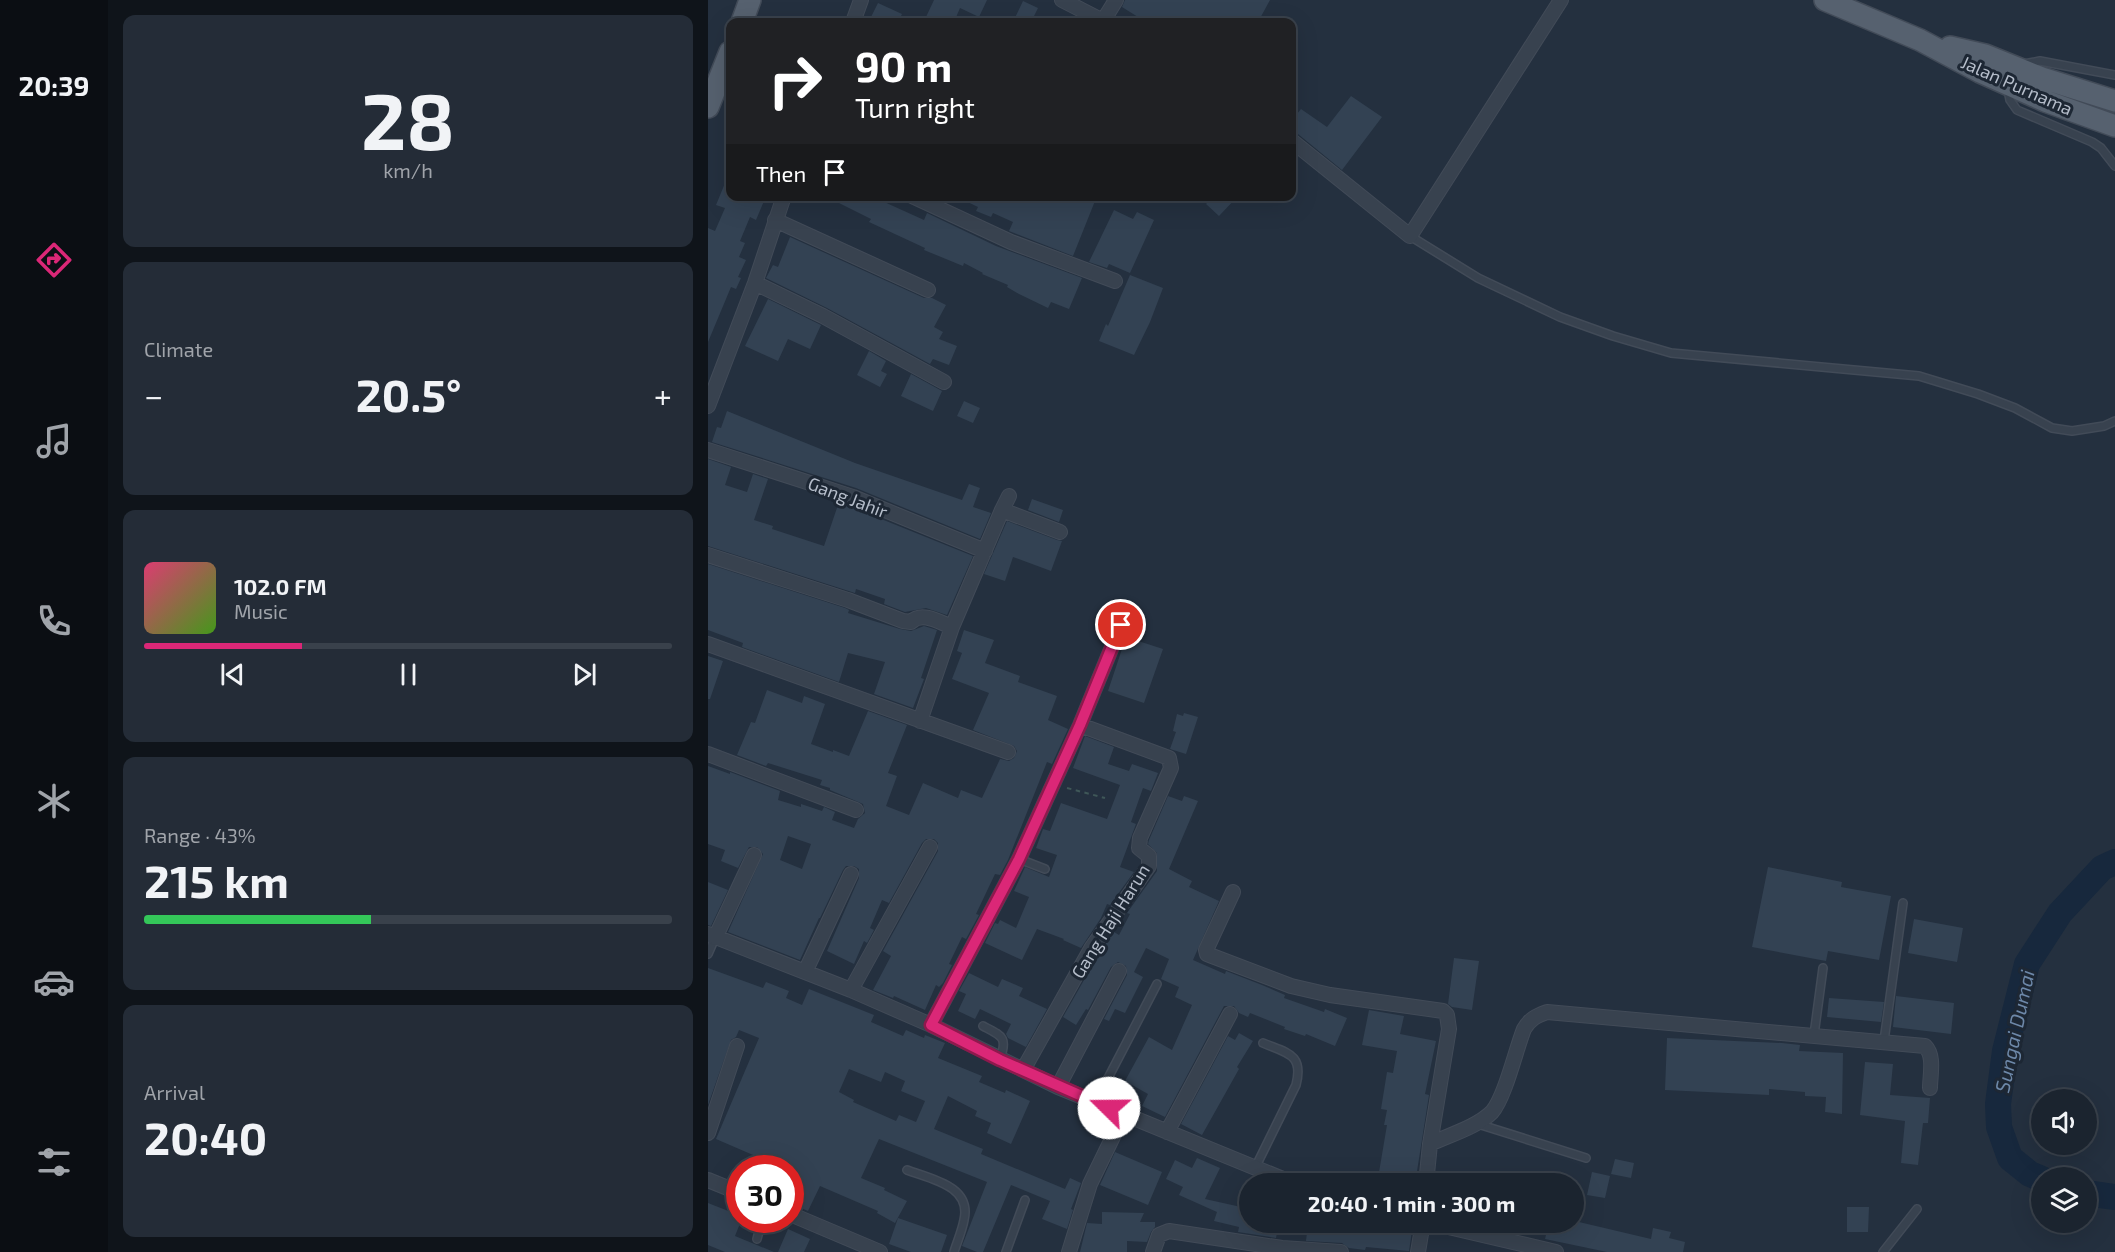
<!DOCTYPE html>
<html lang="en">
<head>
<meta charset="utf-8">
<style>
	:root { --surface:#1b242f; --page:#242c37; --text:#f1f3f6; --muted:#a0a4aa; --line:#39414b; --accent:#db2777 }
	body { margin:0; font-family:"Exo 2",sans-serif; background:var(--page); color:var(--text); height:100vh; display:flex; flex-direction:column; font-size:22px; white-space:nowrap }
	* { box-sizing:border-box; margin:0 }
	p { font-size:20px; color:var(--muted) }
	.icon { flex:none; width:33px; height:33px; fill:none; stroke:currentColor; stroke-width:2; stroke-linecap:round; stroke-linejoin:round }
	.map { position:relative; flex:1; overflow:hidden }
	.sheet { display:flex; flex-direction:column; gap:15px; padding:15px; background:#0f141a; width:600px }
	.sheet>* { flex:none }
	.top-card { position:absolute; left:18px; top:18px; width:570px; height:183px; border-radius:12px; box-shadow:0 6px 24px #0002,0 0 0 2px var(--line); background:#202124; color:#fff; overflow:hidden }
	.controls { position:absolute; left:1323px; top:1089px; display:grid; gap:12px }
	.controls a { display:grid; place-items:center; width:66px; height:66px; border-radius:50%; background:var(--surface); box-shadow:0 6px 24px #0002,0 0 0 2px var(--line); font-size:30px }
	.speed { position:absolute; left:18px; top:1155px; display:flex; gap:12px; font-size:30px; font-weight:700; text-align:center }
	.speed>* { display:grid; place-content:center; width:78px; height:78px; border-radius:50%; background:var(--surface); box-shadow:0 6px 24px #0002,0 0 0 2px var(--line); line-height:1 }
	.speed .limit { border:9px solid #d22; background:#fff; color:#111 }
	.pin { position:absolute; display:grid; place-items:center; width:51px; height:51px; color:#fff; margin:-26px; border:3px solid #fff; border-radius:50%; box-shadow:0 2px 6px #0007 }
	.me { position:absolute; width:66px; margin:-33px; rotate:292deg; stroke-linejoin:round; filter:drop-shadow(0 0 4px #0008) }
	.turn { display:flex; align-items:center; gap:21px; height:126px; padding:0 30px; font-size:27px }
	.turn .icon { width:78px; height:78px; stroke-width:2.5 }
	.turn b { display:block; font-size:42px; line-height:51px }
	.then { display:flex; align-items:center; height:57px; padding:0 30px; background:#0003; gap:12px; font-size:22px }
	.big { font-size:45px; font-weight:700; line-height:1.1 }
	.sheet .tile { flex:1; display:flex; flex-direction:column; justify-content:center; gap:9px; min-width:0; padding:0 21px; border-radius:12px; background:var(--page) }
	.sheet .dial { align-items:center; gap:0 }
	.dial b { font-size:78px; line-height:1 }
	.song { display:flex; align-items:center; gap:18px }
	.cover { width:72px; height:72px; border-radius:9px; background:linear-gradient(135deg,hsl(340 70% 55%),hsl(100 70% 35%)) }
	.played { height:6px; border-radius:3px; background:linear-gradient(90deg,var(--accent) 30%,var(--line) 30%) }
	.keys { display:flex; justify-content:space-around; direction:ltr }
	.heat { display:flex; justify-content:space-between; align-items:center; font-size:33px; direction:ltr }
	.charge { height:9px; border-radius:4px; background:linear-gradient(90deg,#34c759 43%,var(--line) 0) }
	.trip { position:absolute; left:531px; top:1173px; width:345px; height:60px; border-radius:30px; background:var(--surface); box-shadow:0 6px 24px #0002,0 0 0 2px var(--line); font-weight:700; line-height:60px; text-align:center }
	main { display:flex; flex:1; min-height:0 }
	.tabs { display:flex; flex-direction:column; width:108px; justify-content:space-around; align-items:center; background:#0b0e13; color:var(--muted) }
	.tabs .icon { width:42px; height:42px }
	.tabs .active { color:var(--accent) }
	.tabs b { font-size:27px; color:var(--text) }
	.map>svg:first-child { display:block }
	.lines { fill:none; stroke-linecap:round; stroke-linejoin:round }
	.river { stroke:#17283d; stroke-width:26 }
	.building { fill:#334253; fill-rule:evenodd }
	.lane-casing { stroke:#424b58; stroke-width:10 }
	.street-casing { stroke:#424b58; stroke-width:16 }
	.primary-casing { stroke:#424b58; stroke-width:24 }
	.path { stroke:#3f5758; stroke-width:2; stroke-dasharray:4.5 4.5; stroke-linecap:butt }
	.lane { stroke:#38424f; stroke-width:7 }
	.street { stroke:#38424f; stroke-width:14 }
	.primary { stroke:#56616f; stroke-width:21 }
	.route-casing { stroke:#8e194d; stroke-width:15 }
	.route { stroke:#db2777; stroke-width:10 }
	.labels { text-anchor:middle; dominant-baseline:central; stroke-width:6; stroke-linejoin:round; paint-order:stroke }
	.street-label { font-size:18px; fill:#b5bdca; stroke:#1d2734 }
	.water-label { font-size:20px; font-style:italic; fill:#6d88a9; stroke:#1d2734 }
</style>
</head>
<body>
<main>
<nav class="tabs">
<b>20:39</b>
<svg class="icon active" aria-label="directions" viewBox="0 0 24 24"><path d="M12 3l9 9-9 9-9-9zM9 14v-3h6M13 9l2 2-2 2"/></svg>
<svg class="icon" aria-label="music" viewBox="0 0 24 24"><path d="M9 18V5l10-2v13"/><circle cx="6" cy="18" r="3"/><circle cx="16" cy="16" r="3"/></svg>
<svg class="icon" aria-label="phone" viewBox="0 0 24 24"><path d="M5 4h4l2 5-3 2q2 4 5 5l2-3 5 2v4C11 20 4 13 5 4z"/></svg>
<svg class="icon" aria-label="climate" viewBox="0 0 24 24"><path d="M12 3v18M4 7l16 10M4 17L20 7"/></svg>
<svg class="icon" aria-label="car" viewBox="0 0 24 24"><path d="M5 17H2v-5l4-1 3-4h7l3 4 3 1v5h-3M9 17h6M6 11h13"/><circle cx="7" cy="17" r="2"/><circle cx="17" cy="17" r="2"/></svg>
<svg class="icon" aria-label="filters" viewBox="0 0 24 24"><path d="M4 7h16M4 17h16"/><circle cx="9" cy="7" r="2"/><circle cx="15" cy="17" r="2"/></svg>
</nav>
<section class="sheet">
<div class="tile dial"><b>28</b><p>km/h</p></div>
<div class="tile"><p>Climate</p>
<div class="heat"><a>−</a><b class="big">20.5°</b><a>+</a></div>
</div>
<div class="tile">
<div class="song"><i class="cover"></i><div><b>102.0 FM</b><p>Music</p></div></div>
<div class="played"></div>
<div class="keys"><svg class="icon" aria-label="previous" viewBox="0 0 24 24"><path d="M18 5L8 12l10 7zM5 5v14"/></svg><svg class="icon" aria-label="pause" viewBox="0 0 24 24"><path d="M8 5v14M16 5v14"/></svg><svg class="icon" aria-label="next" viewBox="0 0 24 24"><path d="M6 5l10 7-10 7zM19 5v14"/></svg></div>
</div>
<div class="tile"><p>Range · 43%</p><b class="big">215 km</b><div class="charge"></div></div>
<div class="tile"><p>Arrival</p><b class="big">20:40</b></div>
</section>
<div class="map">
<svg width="1407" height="1252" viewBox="0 0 1407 1252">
	<rect width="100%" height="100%" fill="#24303f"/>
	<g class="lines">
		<!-- river -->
		<path class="river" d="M1334,1179L1322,1174L1302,1158L1291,1127L1290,1104L1297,1051L1319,964L1352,913L1394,868L1407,862
			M1378,1193L1407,1197"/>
	</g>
	<!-- building -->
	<path class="building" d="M226,0H279L271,17L252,8L246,22H230L218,17Z
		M417,0H562L550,22H453L441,17L438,22L414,7Z
		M315,1L330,8L323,22H305Z
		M170,3L194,14L190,22H176L163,17Z
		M643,96L674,117L634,170L590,134L584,132V120L593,109L619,127Z
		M22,171V196H52L51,199L56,201L48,220L42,217L32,241L37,243L31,257L38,260L30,277L33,278L28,289L23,287L0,342V228L7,231L17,208L8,205Z
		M117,196H163L216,220L219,213L288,246L374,278L361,309L343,302L340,308L311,294L299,287L300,285L274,274L275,273L256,263L255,266L216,250L217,248L161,222L163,219Z
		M247,196H389L365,256L301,231L305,222L285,213L283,217L268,211L270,207Z
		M506,196H530L511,216L498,204Z
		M406,210L425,219L429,212L446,220L422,273L401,264L399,268L381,262Z
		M82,237L216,298H224L238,305L226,327L235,332L231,339L249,346L241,365L225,359L222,364L119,308L58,278L65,265L70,267Z
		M422,275L455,288L442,322L426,355L391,341L398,324L400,326Z
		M60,299L113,325L102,349L80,339L70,361L37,346Z
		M161,351L178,361L173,371L179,374L172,387L149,375Z
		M203,374L234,391L225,411L193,396Z
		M256,401L272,408L265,423L249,416Z
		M19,411L147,463L254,500L261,484L272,488L265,507L283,513L272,539L148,488L4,442L9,427L13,428Z
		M0,459L23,467L17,485L39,492L45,474L60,479L46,520L65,526L64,529L116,546L131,502L265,556L239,615L218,608L197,612L176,604L177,599L148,589L147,593L0,546Z
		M324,499L355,510L351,522L320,510Z
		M299,521L349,540L354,541L343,571L305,557L297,581L276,574Z
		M0,564L137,608L141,610L140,613L192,629L203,631L216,626L229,630L213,678L216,679L205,708L166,694L177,662L140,653L131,682L34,647L35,643L0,630Z
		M256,630L286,640L277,663L312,676L310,682L349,696L340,720L360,729L344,764L339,762L300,860L292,875L287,874L268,914L271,915L258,939L254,937L241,964L244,965L235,983L231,987L228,985L217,1010L186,996L185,998L165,990L183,956L175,951L230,851V843L226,839H218L214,843L181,903L174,900L162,928L166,930L159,943L156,941L146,964L119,951L151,878V869L146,866H138L135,870L112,918H111L92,960L20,932L55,854L49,847H41L30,868L13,861L17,850L0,844V766L22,774V772L72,791L70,800L93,807V804L114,811L116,807L127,812L124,820L146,828L150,819L157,813L155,804L122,790V788L112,785L114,780L60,763L58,766L29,755L43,722L47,723L59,690L94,703L96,696L117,704L103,744L125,752V750L141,756L160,711L199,725L180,773L189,776L178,806L201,815L215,783L250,798L253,790L274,798L292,759L301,761L306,758L309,751L306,746L265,730L281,693L244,679L254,653L249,651ZM80,836L103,844L94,869L72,860Z
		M418,637L455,649L436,703L400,691Z
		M0,656L15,661L2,699H0Z
		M476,713L490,717L478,754L462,749L468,732L465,731L469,714L475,716Z
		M377,736L406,747L400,764L421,771L424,764L450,773L443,791L435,788L423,822L428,824L412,867L426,872L402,905L399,904L393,918L373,948L355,940L356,939L329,929L314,960L277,943L287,923L290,924L292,920L308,928L321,897L306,891L317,867L341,877L349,855L328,848L335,829L342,831L353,803L399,819L412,785L365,768Z
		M460,796L474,801L476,796L490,801L461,869L484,881L481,887L511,901L485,960L517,974L518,971L554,985L577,995L576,998L616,1012L617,1009L639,1018L627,1046L598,1034L597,1036L576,1029L577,1027L542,1013L540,1017L531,1013L526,1006H516L457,1117L434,1106L440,1094L417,1081L441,1037L464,1050L484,1005L467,997L471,987L453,979L461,959L438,948L426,972L435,977L417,1013L407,1009L401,1021L396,1019L419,975L418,966L410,962L403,967L380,1010L378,1009L368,1025L355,1017L392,952L406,932L411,935L422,914L419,913L449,871V853L440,844L441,840Z
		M1060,867L1134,882L1133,887L1183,896L1171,960L1120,951L1118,961L1044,947Z
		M0,882L20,890L3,926L0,925Z
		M1206,919L1255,928L1249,962L1200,953Z
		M746,958L771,961L764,1010L744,1007L740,1004Z
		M0,968L55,988L58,982L81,991L78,998L94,1005L101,989L166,1015L163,1022L195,1036L198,1030L216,1038L217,1035L237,1043L230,1058L274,1076L271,1082L297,1093L298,1090L322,1101L303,1144L279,1133L283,1123L267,1116L269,1111L240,1096L226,1129L275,1149L273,1154L357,1189L362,1178L373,1183L363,1209L365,1210L359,1229L334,1219L342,1201L303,1185L275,1252H269L254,1246L279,1182L171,1139L153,1178L177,1188L176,1190L199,1201L187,1223L169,1213L170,1211L112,1186L100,1211L82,1203V1168H66L68,1165L8,1139L51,1038L31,1030L28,1037L23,1040L0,1105ZM141,1069L173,1082L177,1072L197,1081L193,1091L217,1101L208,1122L191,1115L188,1121L145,1102L146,1100L131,1092Z
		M261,973L290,987L294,979L315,988L311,996L339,1009L318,1047L300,1038L298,1034L303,1024L272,1009L267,1019L250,1011L258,994L251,991Z
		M1188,996L1246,1003L1243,1034L1185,1027Z
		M1121,998L1176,1002L1173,1022L1119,1017Z
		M661,1010L696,1016L692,1034L728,1041L717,1094L721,1095L707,1184H669L679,1125H676L679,1110L673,1109L679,1072L685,1073L689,1051L654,1045Z
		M531,1033L545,1041L529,1067L531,1069L494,1135L473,1124L520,1036L527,1040Z
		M959,1038L1074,1043L1092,1045L1091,1051L1135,1053L1134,1114L1117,1112L1118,1097L1097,1096V1092L1061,1089V1095L957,1090Z
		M1157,1062L1185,1064L1182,1095L1222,1098L1220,1123H1215L1210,1165L1193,1163L1197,1121L1152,1115Z
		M407,1152L454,1172L440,1205L392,1185Z
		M489,1158L512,1168L497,1199L542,1209V1222H571L568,1238L530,1232L531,1227L506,1221L509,1212L471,1195L475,1187L458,1179L467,1160L484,1168Z
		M907,1159L926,1163L923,1178L903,1174Z
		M884,1172L902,1176L897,1198L879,1195Z
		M0,1203L28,1214L26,1218L33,1221L27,1236L66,1252H17L0,1245Z
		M1139,1207H1161L1160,1232H1139Z
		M394,1212L436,1213L432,1222H447V1227L443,1232L439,1242L419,1241V1252H372L379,1223L394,1224Z
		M190,1218L239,1235L233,1252H203L181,1244Z
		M643,1222L705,1224L701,1251L658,1247L657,1250L641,1248L634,1243L598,1241L600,1223L643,1227Z
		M798,1222H816L813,1235L796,1231Z
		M841,1222H871L943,1239L945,1228L963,1232L961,1238L977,1242L975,1252H899L837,1239Z
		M80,1229L102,1239L96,1252H70Z"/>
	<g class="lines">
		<defs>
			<path id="lane" d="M1316,64L1332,61L1407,75
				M1300,90L1302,100L1309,110L1384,142L1393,148L1407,166
				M702,236L770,278L852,317L905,336L963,353L1211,376L1270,394L1307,408L1344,428L1364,431L1396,426L1407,421
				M311,859L337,869
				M0,954L7,938
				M275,1026C294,1036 300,1037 292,1059
				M1106,1035L1115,968
				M1176,1041L1195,903
				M387,1103L449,984
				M770,1124L878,1158
				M547,1168L588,1085C596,1054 579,1053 555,1043
				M199,1170C223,1179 264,1186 256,1220C254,1231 249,1242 246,1252
				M49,1239L54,1220
				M298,1252L317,1200
				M1175,1252L1209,1209"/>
			<path id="street" d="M354,0L397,22
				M395,21L408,0
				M145,22L153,0
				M584,141L702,236L853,0
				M204,196L303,242L407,281
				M67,220L220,290
				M47,283L115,316L236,382
				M0,406L47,283L76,196
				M0,450L145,497L277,551
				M301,496L294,510L352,532
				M0,555L140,600L195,621L203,622C214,611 231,622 244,627
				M0,644L300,752
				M212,721L244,627L294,510
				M0,754L148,810
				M525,892L498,950L499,954L504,956L583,986L622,995L735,1011L739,1015L741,1029L722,1144L718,1184
				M0,934L143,990L223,1025L350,1087L587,1184
				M7,938L46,855
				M97,972L143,874
				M143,990L222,847
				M223,1025L311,859L372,725L413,625
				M315,1070L384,947L441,866V856L431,848L432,838L463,768L461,758L372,725
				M350,1087L411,971
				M459,1132L522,1014
				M0,1133L29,1046
				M722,1144C741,1135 769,1127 784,1112C797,1097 808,1049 816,1029C822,1019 828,1016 839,1012L1217,1046C1227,1056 1222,1075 1222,1088
				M0,1180L32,1193
				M82,1214L172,1252
				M719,1222L848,1252
				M361,1252L382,1184L416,1114
				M445,1252L451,1235L461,1231L574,1248L633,1252
				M710,1252L715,1222"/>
			<path id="primary" d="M1117,0L1212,40L1272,72L1337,101L1407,126
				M34,22L42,0
				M1242,47L1277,55L1334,78L1407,101
				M0,107L22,52"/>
		</defs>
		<!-- lane casing -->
		<use href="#lane" class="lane-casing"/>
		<!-- street casing -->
		<use href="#street" class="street-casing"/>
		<!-- primary casing -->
		<use href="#primary" class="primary-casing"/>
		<!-- path -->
		<path class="path" d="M359,788L397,798"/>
		<!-- lane -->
		<use href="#lane" class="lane"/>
		<!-- street -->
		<use href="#street" class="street"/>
		<!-- primary -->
		<use href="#primary" class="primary"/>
	</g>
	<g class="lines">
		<defs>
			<path id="route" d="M401,1108L292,1060L223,1025L311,859L372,725L413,625"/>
		</defs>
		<!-- route casing -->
		<use href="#route" class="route-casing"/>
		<!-- route -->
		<use href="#route" class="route"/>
	</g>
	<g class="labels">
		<!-- street labels -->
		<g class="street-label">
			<text transform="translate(1309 85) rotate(24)">Jalan Purnama</text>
			<text transform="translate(140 497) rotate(21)">Gang Jahir</text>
			<text transform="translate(402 921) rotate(-58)">Gang Haji Harun</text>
		</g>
		<!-- water labels -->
		<g class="water-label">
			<text transform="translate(1306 1031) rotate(-78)">Sungai Dumai</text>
		</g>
	</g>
</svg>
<div class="controls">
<a><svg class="icon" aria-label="sound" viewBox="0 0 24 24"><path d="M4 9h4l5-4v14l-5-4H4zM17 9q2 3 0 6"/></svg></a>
<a><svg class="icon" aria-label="layers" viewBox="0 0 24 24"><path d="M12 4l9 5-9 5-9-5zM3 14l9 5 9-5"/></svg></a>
</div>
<div class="speed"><div class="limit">30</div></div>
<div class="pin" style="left:413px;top:625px;background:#d93025"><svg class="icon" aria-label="arrive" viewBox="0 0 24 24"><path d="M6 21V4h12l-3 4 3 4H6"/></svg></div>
<svg class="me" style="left:401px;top:1108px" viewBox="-20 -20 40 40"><circle r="19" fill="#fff"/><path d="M0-13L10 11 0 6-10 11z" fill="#db2777"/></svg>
<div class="trip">20:40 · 1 min · 300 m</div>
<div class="top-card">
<div class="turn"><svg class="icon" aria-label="right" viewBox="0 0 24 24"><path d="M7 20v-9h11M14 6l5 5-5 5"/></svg><div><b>90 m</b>Turn right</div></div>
<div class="then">Then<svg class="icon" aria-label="arrive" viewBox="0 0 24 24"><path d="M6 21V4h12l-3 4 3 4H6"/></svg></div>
</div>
</div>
</main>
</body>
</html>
